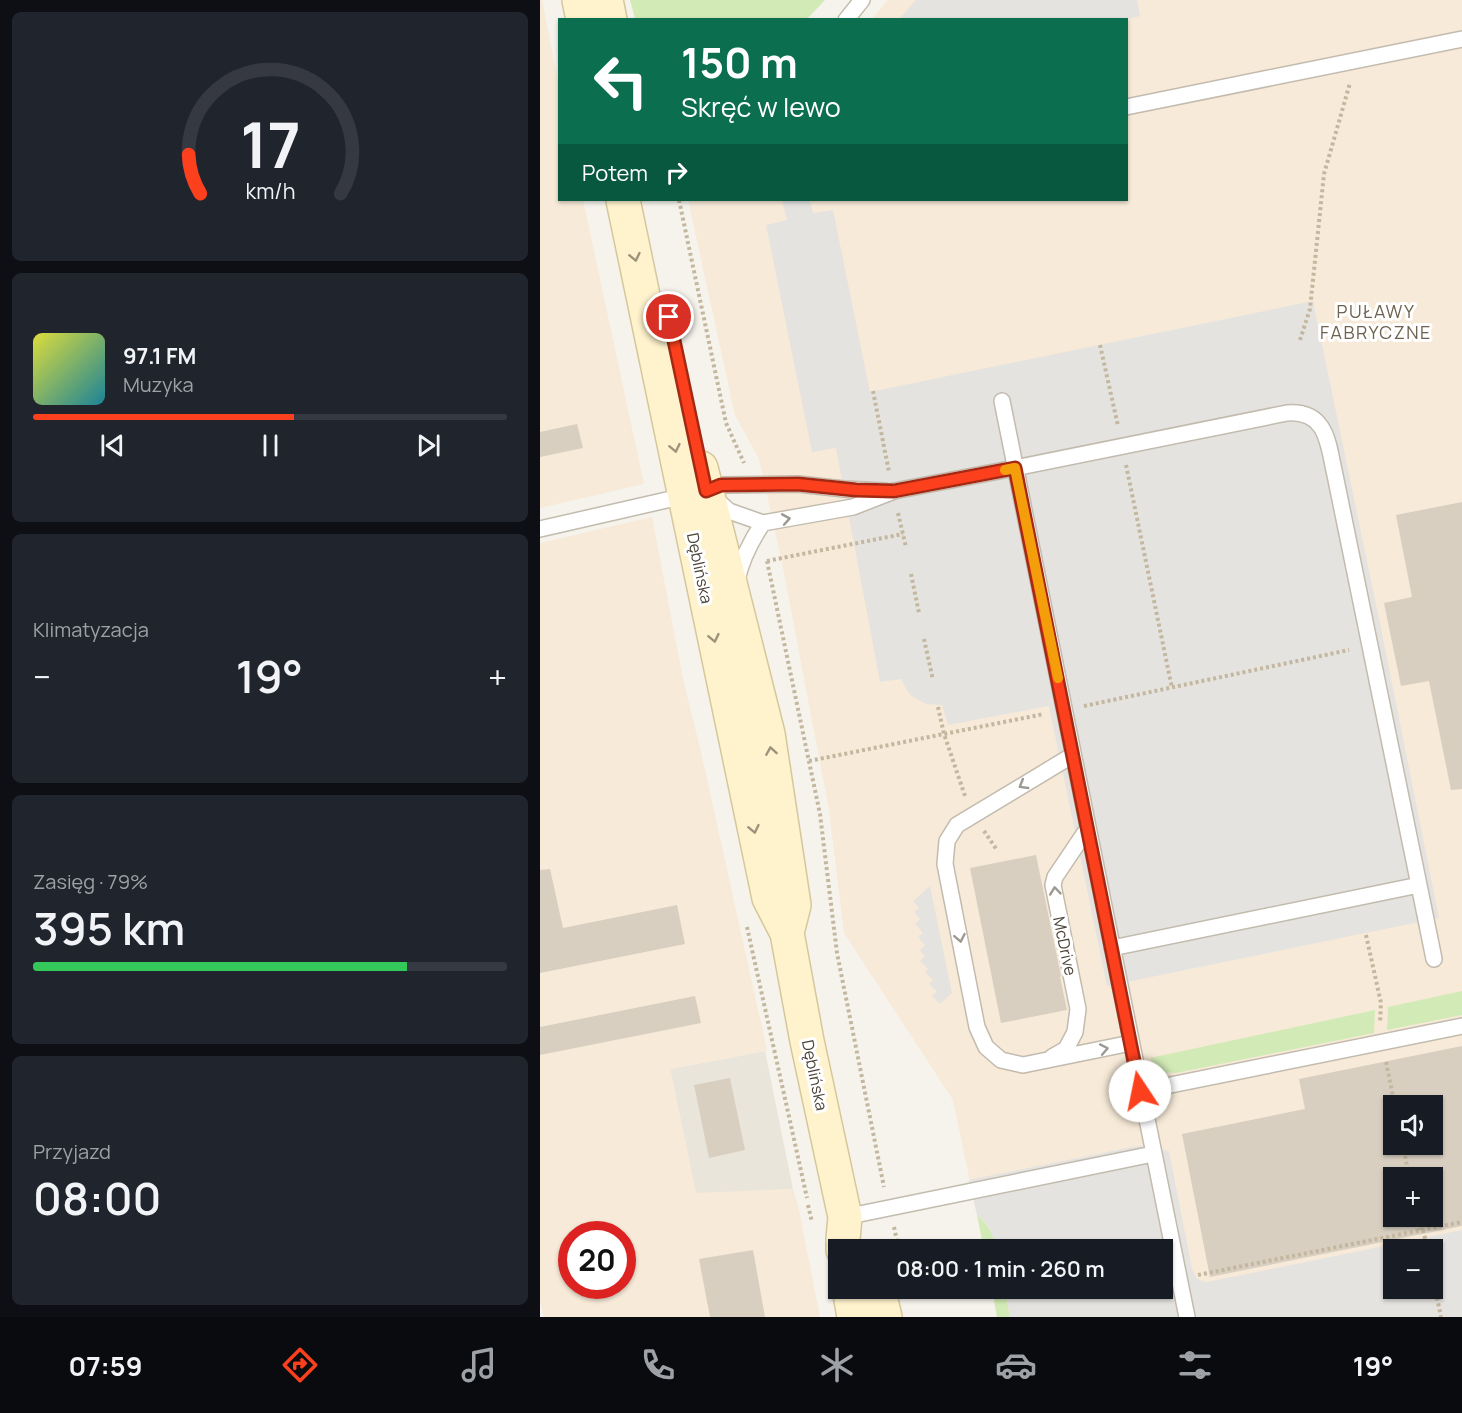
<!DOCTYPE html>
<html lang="pl">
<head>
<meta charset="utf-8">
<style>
	:root { --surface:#171b24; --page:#20242c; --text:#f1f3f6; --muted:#9ea1a6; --line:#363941; --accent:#fc3f1d }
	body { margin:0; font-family:Manrope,sans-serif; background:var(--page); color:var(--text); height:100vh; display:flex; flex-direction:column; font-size:22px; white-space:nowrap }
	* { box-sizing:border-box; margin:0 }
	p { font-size:20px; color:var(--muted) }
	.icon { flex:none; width:33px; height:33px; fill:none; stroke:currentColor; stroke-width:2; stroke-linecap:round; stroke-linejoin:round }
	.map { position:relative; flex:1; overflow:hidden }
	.panel { display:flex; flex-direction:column; gap:12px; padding:12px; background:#0d0f14; width:540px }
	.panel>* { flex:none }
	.hud { position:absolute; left:18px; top:18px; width:570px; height:183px; border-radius:0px; box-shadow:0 2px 4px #0004; background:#0b6e4f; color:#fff; overflow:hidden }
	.buttons { position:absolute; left:843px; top:1095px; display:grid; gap:12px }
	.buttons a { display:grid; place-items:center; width:60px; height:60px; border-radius:0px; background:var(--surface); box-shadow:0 2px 4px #0004; font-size:30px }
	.speed { position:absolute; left:18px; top:1221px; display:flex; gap:12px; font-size:30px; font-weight:700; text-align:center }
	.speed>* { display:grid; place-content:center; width:78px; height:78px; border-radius:50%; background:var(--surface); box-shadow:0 2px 4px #0004; line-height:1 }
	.speed .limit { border:9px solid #d22; background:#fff; color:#111 }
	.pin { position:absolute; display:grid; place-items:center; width:51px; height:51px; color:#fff; margin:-26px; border:3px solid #fff; border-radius:50%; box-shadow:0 2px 6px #0007 }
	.me { position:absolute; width:66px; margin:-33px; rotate:349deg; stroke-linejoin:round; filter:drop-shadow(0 0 4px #0008) }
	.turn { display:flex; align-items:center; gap:21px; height:126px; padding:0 24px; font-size:27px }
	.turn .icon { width:78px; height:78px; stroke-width:2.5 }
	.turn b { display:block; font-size:42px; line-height:51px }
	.then { display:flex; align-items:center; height:57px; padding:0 24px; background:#0003; gap:12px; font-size:22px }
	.big { font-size:45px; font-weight:600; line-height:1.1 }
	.panel .widget { flex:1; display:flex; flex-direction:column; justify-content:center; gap:9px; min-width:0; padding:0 21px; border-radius:9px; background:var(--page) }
	.panel .dial { align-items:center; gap:0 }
	.dial svg { height:156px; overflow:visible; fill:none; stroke:var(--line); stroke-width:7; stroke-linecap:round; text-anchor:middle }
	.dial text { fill:var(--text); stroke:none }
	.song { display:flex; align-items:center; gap:18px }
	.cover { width:72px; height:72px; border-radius:9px; background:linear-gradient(135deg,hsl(60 70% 55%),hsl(190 70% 35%)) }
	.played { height:6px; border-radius:3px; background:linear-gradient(90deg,var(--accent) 55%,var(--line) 55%) }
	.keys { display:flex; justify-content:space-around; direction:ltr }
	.heat { display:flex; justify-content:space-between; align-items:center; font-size:33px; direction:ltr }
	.charge { height:9px; border-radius:4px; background:linear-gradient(90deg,#34c759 79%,var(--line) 0) }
	.trip { position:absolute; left:288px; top:1239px; width:345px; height:60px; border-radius:0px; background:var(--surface); box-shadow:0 2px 4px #0004; font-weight:600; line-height:60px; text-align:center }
	.tab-bar { display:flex; height:96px; justify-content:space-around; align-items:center; background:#090b0e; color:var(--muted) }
	.tab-bar .icon { width:42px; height:42px }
	.tab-bar .active { color:var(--accent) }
	.tab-bar b { font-size:27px; color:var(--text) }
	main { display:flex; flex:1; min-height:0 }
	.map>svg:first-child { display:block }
	.residential { fill:#eae5da }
	.commercial { fill:#f7ead8; fill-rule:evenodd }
	.green { fill:#d2eab5 }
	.parking { fill:#e5e3e0; fill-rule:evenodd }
	.building { fill:#d8cfc1; fill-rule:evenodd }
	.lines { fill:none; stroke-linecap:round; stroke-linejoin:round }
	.lane-casing { stroke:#c2bbae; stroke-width:18 }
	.secondary-casing { stroke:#d6c79b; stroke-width:36 }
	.path { stroke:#c4b79f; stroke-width:4; stroke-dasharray:3 3; stroke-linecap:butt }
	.lane { stroke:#fff; stroke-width:15 }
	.secondary { stroke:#fff3cd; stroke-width:33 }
	.oneway { stroke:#9c937c }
	.oneway2 { stroke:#9c9892 }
	.route-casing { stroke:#a42913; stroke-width:15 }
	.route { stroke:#fc3f1d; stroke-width:10 }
	.slow { stroke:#f59e0b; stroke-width:10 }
	.labels { text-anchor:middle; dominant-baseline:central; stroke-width:6; stroke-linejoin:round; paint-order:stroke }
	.street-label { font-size:16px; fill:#4b4439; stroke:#fff }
	.neighbourhood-label { font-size:18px; letter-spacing:1.5px; fill:#6e6250; stroke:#fff }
</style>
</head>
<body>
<main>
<section class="panel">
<div class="widget dial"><svg viewBox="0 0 100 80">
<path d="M14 69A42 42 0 1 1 86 69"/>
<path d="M14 69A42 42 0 0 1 8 49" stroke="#fc3f1d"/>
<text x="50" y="56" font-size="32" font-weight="700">17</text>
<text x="50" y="72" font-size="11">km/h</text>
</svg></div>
<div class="widget">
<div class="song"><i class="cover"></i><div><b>97.1 FM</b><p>Muzyka</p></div></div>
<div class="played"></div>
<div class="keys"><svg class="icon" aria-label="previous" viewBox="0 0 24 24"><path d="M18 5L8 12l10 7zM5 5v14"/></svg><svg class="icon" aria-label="pause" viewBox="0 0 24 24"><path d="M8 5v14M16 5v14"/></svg><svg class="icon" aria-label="next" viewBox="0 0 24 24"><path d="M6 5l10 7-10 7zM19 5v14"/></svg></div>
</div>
<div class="widget"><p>Klimatyzacja</p>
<div class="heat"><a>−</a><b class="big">19°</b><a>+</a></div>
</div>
<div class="widget"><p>Zasięg · 79%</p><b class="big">395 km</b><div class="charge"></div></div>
<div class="widget"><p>Przyjazd</p><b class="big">08:00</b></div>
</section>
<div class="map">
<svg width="922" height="1317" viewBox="0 0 922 1317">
	<rect width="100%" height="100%" fill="#f6f3ec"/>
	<!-- residential -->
	<path class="residential" d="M225,1051L253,1189L156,1194L130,1069Z"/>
	<!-- commercial -->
	<path class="commercial" d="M0,0H2L19,86L20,200H43L104,484L0,508Z
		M348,0H922V1317H457L452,1289L622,1288V1250L444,1249L413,1100L304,933L289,810L242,563L219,459L195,415L148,200H586V20L332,19ZM854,1106H892V1144H854ZM854,1178H892V1216H854ZM854,1250H892V1288H854Z
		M112,517L143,679L161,752L227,1050L225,1051L130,1069L156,1193L253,1189L258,1205L280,1317H4L0,1302V543ZM32,1234H82V1286H32Z"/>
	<!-- green -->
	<path class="green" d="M90,0H285L266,20L95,19Z
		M922,991V1015L847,1030L848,1007Z
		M835,1010L834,1033L636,1073C623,1073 615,1070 610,1058Z
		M437,1215C448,1225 454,1235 457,1249H444Z
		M452,1289H465L470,1317H457Z"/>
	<!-- parking -->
	<path class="parking" d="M376,0H597L600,16L583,20L359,19Z
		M242,200H270L273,213L293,210L330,392L773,301L844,643L899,918L567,986L509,706L408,725L402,705L386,704L370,695L361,679L340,682L296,448L272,452L226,225L247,220Z
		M390,886L412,993L400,1004L392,996L397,992L389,984L393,980L385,972L388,969L380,961L385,956L380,950L385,945L378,937L383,933L375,924L380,919L374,912L379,908L373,901Z
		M597,1146L614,1148L629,1151L652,1269L656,1277L660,1280L667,1282L922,1230V1317H470L465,1289L622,1288V1250L457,1249L454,1239L450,1230L445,1222L437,1215L429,1180ZM854,1250H892V1288H854Z"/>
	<!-- building -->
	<path class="building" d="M37,424L43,448L0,457V432Z
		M922,502V789L911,790L889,681L861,686L844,603L872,597L856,515Z
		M496,855L521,976L520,977L527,1010L461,1023L430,868Z
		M10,869L23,928L137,905L145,944L0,973V870Z
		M155,996L161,1023L0,1055V1027Z
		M922,1046V1226L670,1277L642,1134L765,1109L759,1079ZM854,1106H892V1144H854ZM854,1178H892V1216H854Z
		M190,1078L205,1150L169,1158L154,1085Z
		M213,1250L225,1317H170L159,1259Z"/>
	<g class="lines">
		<defs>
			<path id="lane" d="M306,20L322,0
				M586,107L922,39
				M462,401L647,1317
				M173,497L189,511L223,523
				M0,529L166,491L181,485L258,484L304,489L345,491
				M197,580C202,558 210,542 223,523L313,507L354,491L475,468L747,413C788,410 788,445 795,475L879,885L572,948
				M533,755L417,825L407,841L405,864L437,1027L446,1047L461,1060L483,1065L591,1043
				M879,885L894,959
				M512,1057L526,1049L535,1032L538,1009L513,885L515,877L548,828
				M601,1091L922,1026
				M305,1217L613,1154"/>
			<path id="secondary" d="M39,0L43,20
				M66,0L70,20
				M83,200L229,898L247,933L267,1041L305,1217L303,1239V1250
				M161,468L228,734L254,905L247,933
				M309,1288L314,1317
				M338,1288L345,1317"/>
		</defs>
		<!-- lane casing -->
		<use href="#lane" class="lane-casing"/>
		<!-- secondary casing -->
		<use href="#secondary" class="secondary-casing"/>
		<!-- path -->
		<path class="path" d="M139,200L186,423L204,463
			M760,340L770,309L784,174L810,83
			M560,345L578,426
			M333,391L349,472
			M586,465L632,688
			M358,513L366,547
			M227,561L280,814L297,953L344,1187
			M227,561L363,534
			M371,574L379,613
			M384,639L393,680
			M544,706L809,650
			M398,707L404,734L425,796
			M269,761L504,714
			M444,831L457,850
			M207,927L267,1198
			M826,935L841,1003L840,1023
			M846,1062L855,1106
			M863,1144L869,1178
			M268,1205L272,1222
			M877,1216L880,1230
			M354,1227L359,1250
			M883,1230L888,1250
			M892,1274L901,1317
			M658,1275L922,1222"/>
		<!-- lane -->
		<use href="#lane" class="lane"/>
		<!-- secondary -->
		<use href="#secondary" class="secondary"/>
	</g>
	<!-- one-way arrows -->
	<defs><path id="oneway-chevron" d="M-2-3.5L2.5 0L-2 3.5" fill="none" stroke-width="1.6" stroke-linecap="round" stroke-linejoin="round" transform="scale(1.5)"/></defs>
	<g class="oneway">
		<use href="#oneway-chevron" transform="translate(95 257) rotate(78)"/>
		<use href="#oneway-chevron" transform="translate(135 448) rotate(78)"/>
		<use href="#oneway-chevron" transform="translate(174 638) rotate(78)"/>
		<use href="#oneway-chevron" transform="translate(231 751) rotate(-99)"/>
		<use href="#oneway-chevron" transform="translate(214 829) rotate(78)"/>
	</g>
	<g class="oneway2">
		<use href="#oneway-chevron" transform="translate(246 519) rotate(-10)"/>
		<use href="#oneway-chevron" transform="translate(483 785) rotate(149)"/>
		<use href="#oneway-chevron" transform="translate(515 891) rotate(-96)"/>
		<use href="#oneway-chevron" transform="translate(420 938) rotate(79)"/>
		<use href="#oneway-chevron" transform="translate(564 1049) rotate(-11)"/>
	</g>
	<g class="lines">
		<defs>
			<path id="route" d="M129,317L166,491L181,485L258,484L316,490L354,491L475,468L600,1091"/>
		</defs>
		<!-- route casing -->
		<use href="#route" class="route-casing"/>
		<!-- route -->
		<use href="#route" class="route"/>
		<!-- slow -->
		<path class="slow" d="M465,470L475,468L518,678"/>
	</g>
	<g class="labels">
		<!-- street labels -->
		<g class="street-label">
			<text transform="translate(160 568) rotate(78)">Dęblińska</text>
			<text transform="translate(525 946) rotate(78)">McDrive</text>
			<text transform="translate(275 1075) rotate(78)">Dęblińska</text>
		</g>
		<!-- neighbourhood labels -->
		<g class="neighbourhood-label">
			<text x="836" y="311">PUŁAWY<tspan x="836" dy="21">FABRYCZNE</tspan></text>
		</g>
	</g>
</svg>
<div class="buttons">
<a><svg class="icon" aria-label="sound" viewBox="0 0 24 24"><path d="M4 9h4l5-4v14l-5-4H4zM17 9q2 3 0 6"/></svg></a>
<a>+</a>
<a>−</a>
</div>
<div class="speed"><div class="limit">20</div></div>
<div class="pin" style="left:129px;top:317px;background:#d93025"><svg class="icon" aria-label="arrive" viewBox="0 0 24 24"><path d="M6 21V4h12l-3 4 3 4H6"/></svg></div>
<svg class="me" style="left:600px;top:1091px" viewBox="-20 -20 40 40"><circle r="19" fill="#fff"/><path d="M0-13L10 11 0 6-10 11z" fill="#fc3f1d"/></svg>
<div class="trip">08:00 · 1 min · 260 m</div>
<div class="hud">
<div class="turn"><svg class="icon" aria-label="left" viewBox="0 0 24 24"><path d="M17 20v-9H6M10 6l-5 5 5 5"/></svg><div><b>150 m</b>Skręć w lewo</div></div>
<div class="then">Potem<svg class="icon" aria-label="right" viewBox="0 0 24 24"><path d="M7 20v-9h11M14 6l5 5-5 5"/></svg></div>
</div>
</div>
</main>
<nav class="tab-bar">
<b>07:59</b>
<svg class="icon active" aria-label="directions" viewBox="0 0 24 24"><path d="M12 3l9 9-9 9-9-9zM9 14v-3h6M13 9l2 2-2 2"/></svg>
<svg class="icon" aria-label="music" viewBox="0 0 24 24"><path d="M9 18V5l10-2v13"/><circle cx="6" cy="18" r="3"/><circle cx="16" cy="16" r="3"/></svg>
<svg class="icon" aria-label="phone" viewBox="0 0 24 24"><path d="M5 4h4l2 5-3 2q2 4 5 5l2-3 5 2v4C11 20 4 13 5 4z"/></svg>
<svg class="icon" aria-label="climate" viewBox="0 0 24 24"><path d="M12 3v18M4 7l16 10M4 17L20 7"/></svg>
<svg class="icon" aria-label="car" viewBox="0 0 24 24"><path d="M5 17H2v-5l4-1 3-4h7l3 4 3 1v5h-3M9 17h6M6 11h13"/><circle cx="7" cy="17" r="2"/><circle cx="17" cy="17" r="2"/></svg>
<svg class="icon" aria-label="filters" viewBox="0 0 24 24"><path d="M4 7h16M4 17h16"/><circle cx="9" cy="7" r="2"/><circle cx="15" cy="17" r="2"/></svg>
<b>19°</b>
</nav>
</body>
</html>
